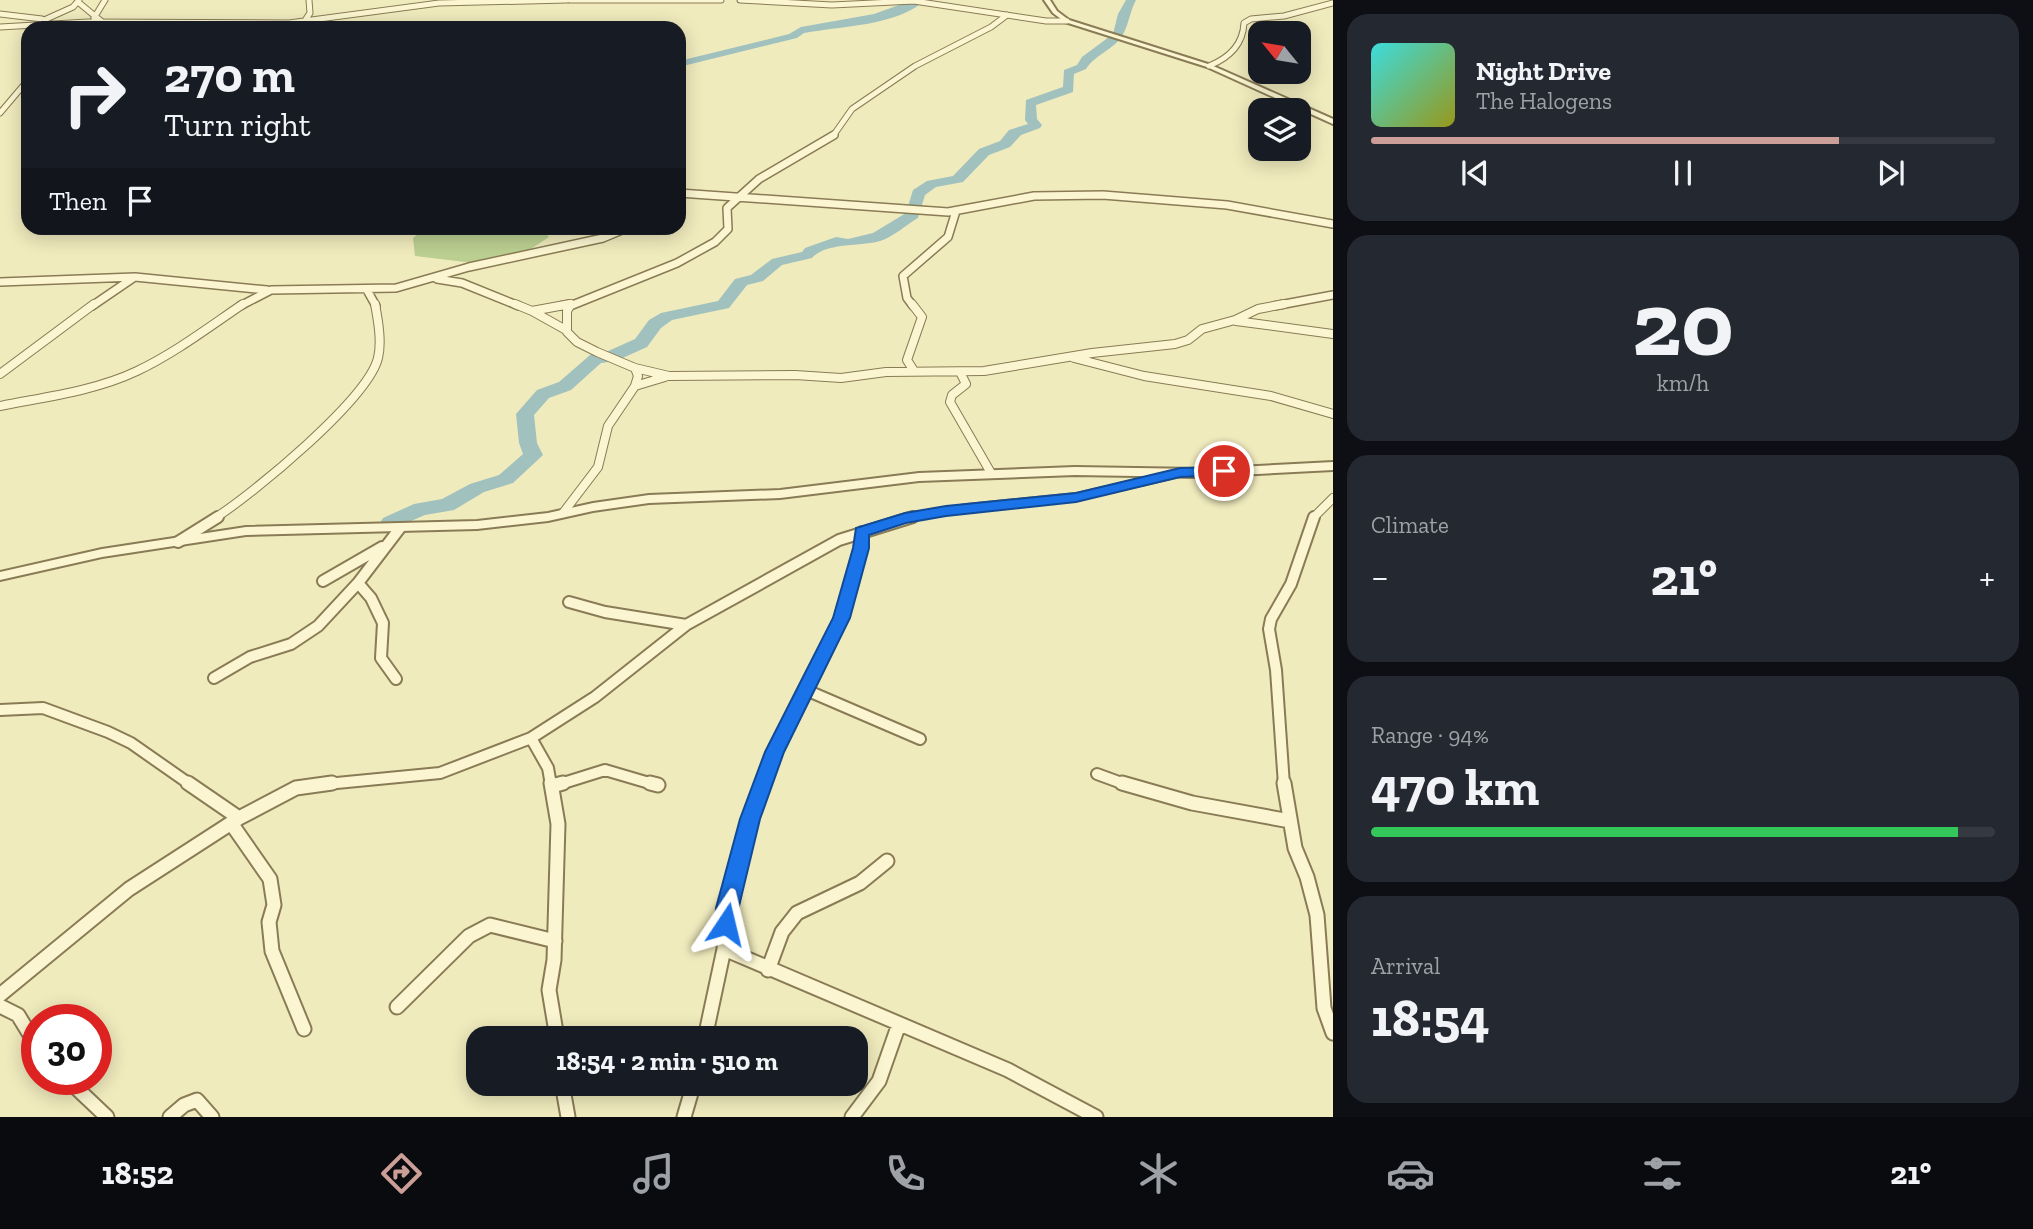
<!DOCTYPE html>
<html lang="en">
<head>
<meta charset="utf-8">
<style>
	:root { --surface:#171b24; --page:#242831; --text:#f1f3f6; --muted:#9ea1a6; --line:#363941; --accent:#cb9f97 }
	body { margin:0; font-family:"Zilla Slab",serif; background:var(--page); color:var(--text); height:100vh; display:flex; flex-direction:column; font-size:26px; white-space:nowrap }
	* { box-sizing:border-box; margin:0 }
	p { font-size:23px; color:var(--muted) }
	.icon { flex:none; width:38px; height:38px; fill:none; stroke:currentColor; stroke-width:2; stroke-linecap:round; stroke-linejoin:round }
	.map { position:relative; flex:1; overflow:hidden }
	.panel { display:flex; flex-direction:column; gap:14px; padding:14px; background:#0d0f14; width:700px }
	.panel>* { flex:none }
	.guide { position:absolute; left:21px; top:21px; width:665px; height:214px; border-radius:21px; box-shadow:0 4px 18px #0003; background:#171b24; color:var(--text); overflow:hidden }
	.needle { width:46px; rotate:300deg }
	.fabs { position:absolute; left:1248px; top:21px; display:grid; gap:14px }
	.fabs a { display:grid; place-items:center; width:63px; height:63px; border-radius:14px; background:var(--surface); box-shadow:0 4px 18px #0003; font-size:35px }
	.speed { position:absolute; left:21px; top:1004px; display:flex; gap:14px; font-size:35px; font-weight:700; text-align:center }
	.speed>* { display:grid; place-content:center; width:91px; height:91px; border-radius:50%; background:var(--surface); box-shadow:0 4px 18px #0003; line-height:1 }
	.speed .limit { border:10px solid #d22; background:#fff; color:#111 }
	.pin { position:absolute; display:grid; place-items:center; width:60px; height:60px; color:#fff; margin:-30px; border:4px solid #fff; border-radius:50%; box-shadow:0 2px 7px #0007 }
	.me { position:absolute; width:77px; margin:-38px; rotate:10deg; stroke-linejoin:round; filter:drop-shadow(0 0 5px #0008) }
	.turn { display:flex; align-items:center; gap:24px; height:147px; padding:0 28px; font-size:32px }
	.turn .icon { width:91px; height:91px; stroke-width:2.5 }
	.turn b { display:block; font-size:49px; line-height:60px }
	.then { display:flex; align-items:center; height:66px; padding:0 28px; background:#0003; gap:14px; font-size:26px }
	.big { font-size:52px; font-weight:700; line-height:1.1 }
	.panel .widget { flex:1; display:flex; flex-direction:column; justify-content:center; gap:10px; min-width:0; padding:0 24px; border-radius:21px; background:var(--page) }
	.panel .dial { align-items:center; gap:0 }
	.dial b { font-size:91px; line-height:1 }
	.song { display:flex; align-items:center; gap:21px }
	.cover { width:84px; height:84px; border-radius:10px; background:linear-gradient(135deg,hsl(180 70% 55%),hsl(60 70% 35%)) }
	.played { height:7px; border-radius:4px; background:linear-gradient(90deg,var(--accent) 75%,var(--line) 75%) }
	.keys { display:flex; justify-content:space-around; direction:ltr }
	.heat { display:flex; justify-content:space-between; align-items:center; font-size:38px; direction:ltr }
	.charge { height:10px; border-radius:5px; background:linear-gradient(90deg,#34c759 94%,var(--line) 0) }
	.trip { position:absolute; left:466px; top:1026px; width:402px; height:70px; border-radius:21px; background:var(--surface); box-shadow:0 4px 18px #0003; font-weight:700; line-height:70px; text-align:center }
	.dock { display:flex; height:112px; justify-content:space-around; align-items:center; background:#090b0e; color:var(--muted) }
	.dock .icon { width:49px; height:49px }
	.dock .active { color:var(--accent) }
	.dock b { font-size:32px; color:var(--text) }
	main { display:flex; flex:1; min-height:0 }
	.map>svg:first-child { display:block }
	.green { fill:#bbcf91 }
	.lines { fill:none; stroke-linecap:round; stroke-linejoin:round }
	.river { fill:#a1c1be; fill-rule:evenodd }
	.minor-far4-casing { stroke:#897b55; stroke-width:7 }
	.minor-far3-casing { stroke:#897b55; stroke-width:10 }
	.minor-far2-casing { stroke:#897b55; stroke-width:10 }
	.minor-far1-casing { stroke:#897b55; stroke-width:14 }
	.minor-casing { stroke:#897b55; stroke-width:17 }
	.tertiary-casing { stroke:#897b55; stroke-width:4 }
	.minor-far4 { stroke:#fbf6d1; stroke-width:5 }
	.minor-far3 { stroke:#fbf6d1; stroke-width:7 }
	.minor-far2 { stroke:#fbf6d1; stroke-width:8 }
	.minor-far1 { stroke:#fbf6d1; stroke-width:10 }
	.minor { stroke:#fbf6d1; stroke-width:13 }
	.tertiary { fill:#fbf6d1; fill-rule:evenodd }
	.route { fill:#1a73e8; stroke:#114b97; stroke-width:2 }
</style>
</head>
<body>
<main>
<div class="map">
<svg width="1333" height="1117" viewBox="0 0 1333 1117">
	<rect width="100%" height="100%" fill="#f0ebbd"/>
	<!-- green -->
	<path class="green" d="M425,228H541L549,237L522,255L473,263L415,256L413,238Z"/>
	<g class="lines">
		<!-- river -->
		<path class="river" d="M913,0H926C896,26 842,26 804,33L797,38L679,67V61L789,34L801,27L874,14Z
			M1126,0H1136C1130,11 1128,27 1122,36C1114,49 1095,55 1086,69L1074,74L1073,92L1036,105L1037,119L1042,125L1040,128L1021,135L1010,147L989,155L963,182L936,187L925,195L918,218C906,225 893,237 880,241C860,247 826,242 812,258L782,265L763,281L747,285L729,308L672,320L661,328L647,347L616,361L601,363L571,390L549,398L534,415L537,443L543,455L513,483L484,492L454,510L425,515L390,530L383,528L380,523L383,518L414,504L442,499L470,484L499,475L523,454L519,443L516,414L537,390L559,382L590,355L606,352L635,339L649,320L661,313L718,301L735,279L751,275L772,259L802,252L805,248L836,237L848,239L873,233L906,213L913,190L927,181L953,176L979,149L1000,141L1009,130L1028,124L1025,120L1026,100L1063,87L1064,70L1077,65L1082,57L1113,34L1118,14Z"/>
		<defs>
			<path id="minor-far4" d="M570,0H721
				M740,0L832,5L914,1L1046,21H1067
				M78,2L101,21
				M0,14L42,19
				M94,18L105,0
				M42,21L73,7L79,0
				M304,22L310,13L309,0
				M0,27L88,22L289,23L439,3L567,0
				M1209,66C1229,58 1243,45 1244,23L1251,19L1284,16L1333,3
				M0,113L28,80
				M833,136L852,109L915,66L991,27L1007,15"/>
			<path id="minor-far3" d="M679,193L948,212L1034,196L1103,195L1227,205L1333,224
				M437,279L462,283L519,306
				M0,282L135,277L267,290
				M367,290L376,306
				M92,306L133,278
				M240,306L271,290L396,288L469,267L603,238L627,228
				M560,306L571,304
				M570,306L677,263L715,242L728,229L727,208L759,179L834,135
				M913,306L907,298L903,276L948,237L956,211
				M1274,306L1333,295"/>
			<path id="minor-far2" d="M515,304L532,311
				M571,304L567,311V332L577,342L597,352L635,368L669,376L795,375L841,378L886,372L984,371L1092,353L1175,344L1188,340L1202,329L1235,320L1258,309L1284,304
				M912,304L922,317L907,360L914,371
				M1236,321L1333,334
				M566,330L532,311L570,304
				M1074,358L1144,376L1271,396L1333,414
				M960,372L966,384L952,395L950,402L991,473
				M0,374L94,304
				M635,386L665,377
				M0,406C45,397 95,391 137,371C175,353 209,327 243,304
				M563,513L598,467L608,426L635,386L638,376L635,368
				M215,518C253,494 368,399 378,358C382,342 378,320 375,304
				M904,518L967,508L1076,497L1176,474
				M1313,518L1333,498"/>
			<path id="minor-far1" d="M178,542L218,517
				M323,581L382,547
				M358,583L371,598L383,623L381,658L396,679
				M569,602L605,612L686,625
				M214,678L250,657L291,644L318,626L358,583L400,528
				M806,690L920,739
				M0,710L43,708L108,732L131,743L191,785
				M531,738L548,768L551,785
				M1097,774L1127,785
				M316,785L440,773L531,738L595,697L686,625L839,540L913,517
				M557,785L605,770L656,785
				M763,785C794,701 856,623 862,532
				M1284,785L1276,670L1269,629L1271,619L1291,584L1314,517"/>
			<path id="minor" d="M188,783L239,818
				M551,783L558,824L554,960L549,990L557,1038
				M650,783L658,785
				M1122,783L1192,803L1290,821
				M1284,783L1295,848L1307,877L1317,915L1324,1008L1333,1033
				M552,786L563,783
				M231,823L270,879L274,905L269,922L272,951L304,1029
				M724,949L1008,1070L1096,1117
				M768,970L782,932L797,913L860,883L887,861
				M0,995L129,889L239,818L296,788L332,783
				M0,1006L18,1015L37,1046
				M397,1007L469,936L490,925L555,941
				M705,1038L724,949L727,908L750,819L764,783
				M68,1080L107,1117
				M562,1083L568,1117
				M170,1117L184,1105L197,1100L212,1117
				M684,1117L694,1083
				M852,1117L879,1081L899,1024"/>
			<path id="tertiary" d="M1044,0H1050L1057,11L1069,20L1211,65L1333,119V124L1207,67L1065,22L1053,13Z
				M1333,462V470L1198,477L1075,475L919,481L780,498L649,503L593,511L548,521L477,529L246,535L102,557L0,580V572L102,549L246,527L477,521L548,513L593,503L649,495L780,490L919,473L1075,467L1198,469Z"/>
		</defs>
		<!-- minor-far4 casing -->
		<use href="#minor-far4" class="minor-far4-casing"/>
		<!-- minor-far3 casing -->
		<use href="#minor-far3" class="minor-far3-casing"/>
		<!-- minor-far2 casing -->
		<use href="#minor-far2" class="minor-far2-casing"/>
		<!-- minor-far1 casing -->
		<use href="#minor-far1" class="minor-far1-casing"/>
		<!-- minor casing -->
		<use href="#minor" class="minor-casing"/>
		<!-- tertiary casing -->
		<use href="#tertiary" class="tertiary-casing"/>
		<!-- minor-far4 -->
		<use href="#minor-far4" class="minor-far4"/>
		<!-- minor-far3 -->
		<use href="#minor-far3" class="minor-far3"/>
		<!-- minor-far2 -->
		<use href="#minor-far2" class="minor-far2"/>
		<!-- minor-far1 -->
		<use href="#minor-far1" class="minor-far1"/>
		<!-- minor -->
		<use href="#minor" class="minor"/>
		<!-- tertiary -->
		<use href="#tertiary" class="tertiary"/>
	</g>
	<!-- route -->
	<path class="route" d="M1224,467L1230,468L1232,471L1230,475L1180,477L1076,502L946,516L906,523L869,535V548L850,618L784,752L760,819L733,931L726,933L718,931L715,924L716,908L740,819L765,752L833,618L853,548L856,528L905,513L946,506L1076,493L1180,468Z"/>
</svg>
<div class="fabs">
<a><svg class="needle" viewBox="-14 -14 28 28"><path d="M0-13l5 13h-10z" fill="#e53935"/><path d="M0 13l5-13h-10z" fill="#9ea1a6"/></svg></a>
<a><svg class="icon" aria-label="layers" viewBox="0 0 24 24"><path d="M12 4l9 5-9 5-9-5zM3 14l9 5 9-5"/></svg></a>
</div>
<div class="speed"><div class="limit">30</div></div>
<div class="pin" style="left:1224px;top:471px;background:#d93025"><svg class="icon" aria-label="arrive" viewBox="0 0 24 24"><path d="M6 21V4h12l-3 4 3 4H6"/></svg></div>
<svg class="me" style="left:726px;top:924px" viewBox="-20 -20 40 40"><path d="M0-17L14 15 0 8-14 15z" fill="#1a73e8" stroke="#fff" stroke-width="4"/></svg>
<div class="trip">18:54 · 2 min · 510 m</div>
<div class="guide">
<div class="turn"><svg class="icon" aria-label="right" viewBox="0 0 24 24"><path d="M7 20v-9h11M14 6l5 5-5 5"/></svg><div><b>270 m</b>Turn right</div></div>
<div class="then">Then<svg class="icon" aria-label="arrive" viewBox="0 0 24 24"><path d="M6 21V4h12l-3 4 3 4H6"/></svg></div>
</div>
</div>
<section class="panel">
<div class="widget">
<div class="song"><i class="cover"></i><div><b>Night Drive</b><p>The Halogens</p></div></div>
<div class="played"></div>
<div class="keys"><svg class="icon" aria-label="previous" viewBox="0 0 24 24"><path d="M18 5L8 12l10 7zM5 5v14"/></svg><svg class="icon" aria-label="pause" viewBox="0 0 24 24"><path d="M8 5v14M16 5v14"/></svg><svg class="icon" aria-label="next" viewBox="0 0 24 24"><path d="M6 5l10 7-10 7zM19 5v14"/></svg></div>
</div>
<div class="widget dial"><b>20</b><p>km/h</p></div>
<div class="widget"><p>Climate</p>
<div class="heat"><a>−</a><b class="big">21°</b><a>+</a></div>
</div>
<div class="widget"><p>Range · 94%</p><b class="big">470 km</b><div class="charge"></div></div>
<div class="widget"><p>Arrival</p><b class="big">18:54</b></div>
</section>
</main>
<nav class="dock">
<b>18:52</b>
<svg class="icon active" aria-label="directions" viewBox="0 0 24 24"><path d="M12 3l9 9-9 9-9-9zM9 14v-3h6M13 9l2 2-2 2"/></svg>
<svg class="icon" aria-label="music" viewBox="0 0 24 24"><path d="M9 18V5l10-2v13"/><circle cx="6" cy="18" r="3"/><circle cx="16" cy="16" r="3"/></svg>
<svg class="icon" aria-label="phone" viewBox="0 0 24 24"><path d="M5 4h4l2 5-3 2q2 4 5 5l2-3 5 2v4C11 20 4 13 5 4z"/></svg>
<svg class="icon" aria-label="climate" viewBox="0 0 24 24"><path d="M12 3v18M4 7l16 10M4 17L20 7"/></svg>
<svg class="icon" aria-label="car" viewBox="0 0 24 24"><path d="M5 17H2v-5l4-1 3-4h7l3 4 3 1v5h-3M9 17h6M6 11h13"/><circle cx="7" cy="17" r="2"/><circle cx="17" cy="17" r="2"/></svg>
<svg class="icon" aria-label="filters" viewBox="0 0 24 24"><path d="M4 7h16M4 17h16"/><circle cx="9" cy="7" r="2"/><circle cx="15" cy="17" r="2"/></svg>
<b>21°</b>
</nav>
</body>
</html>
